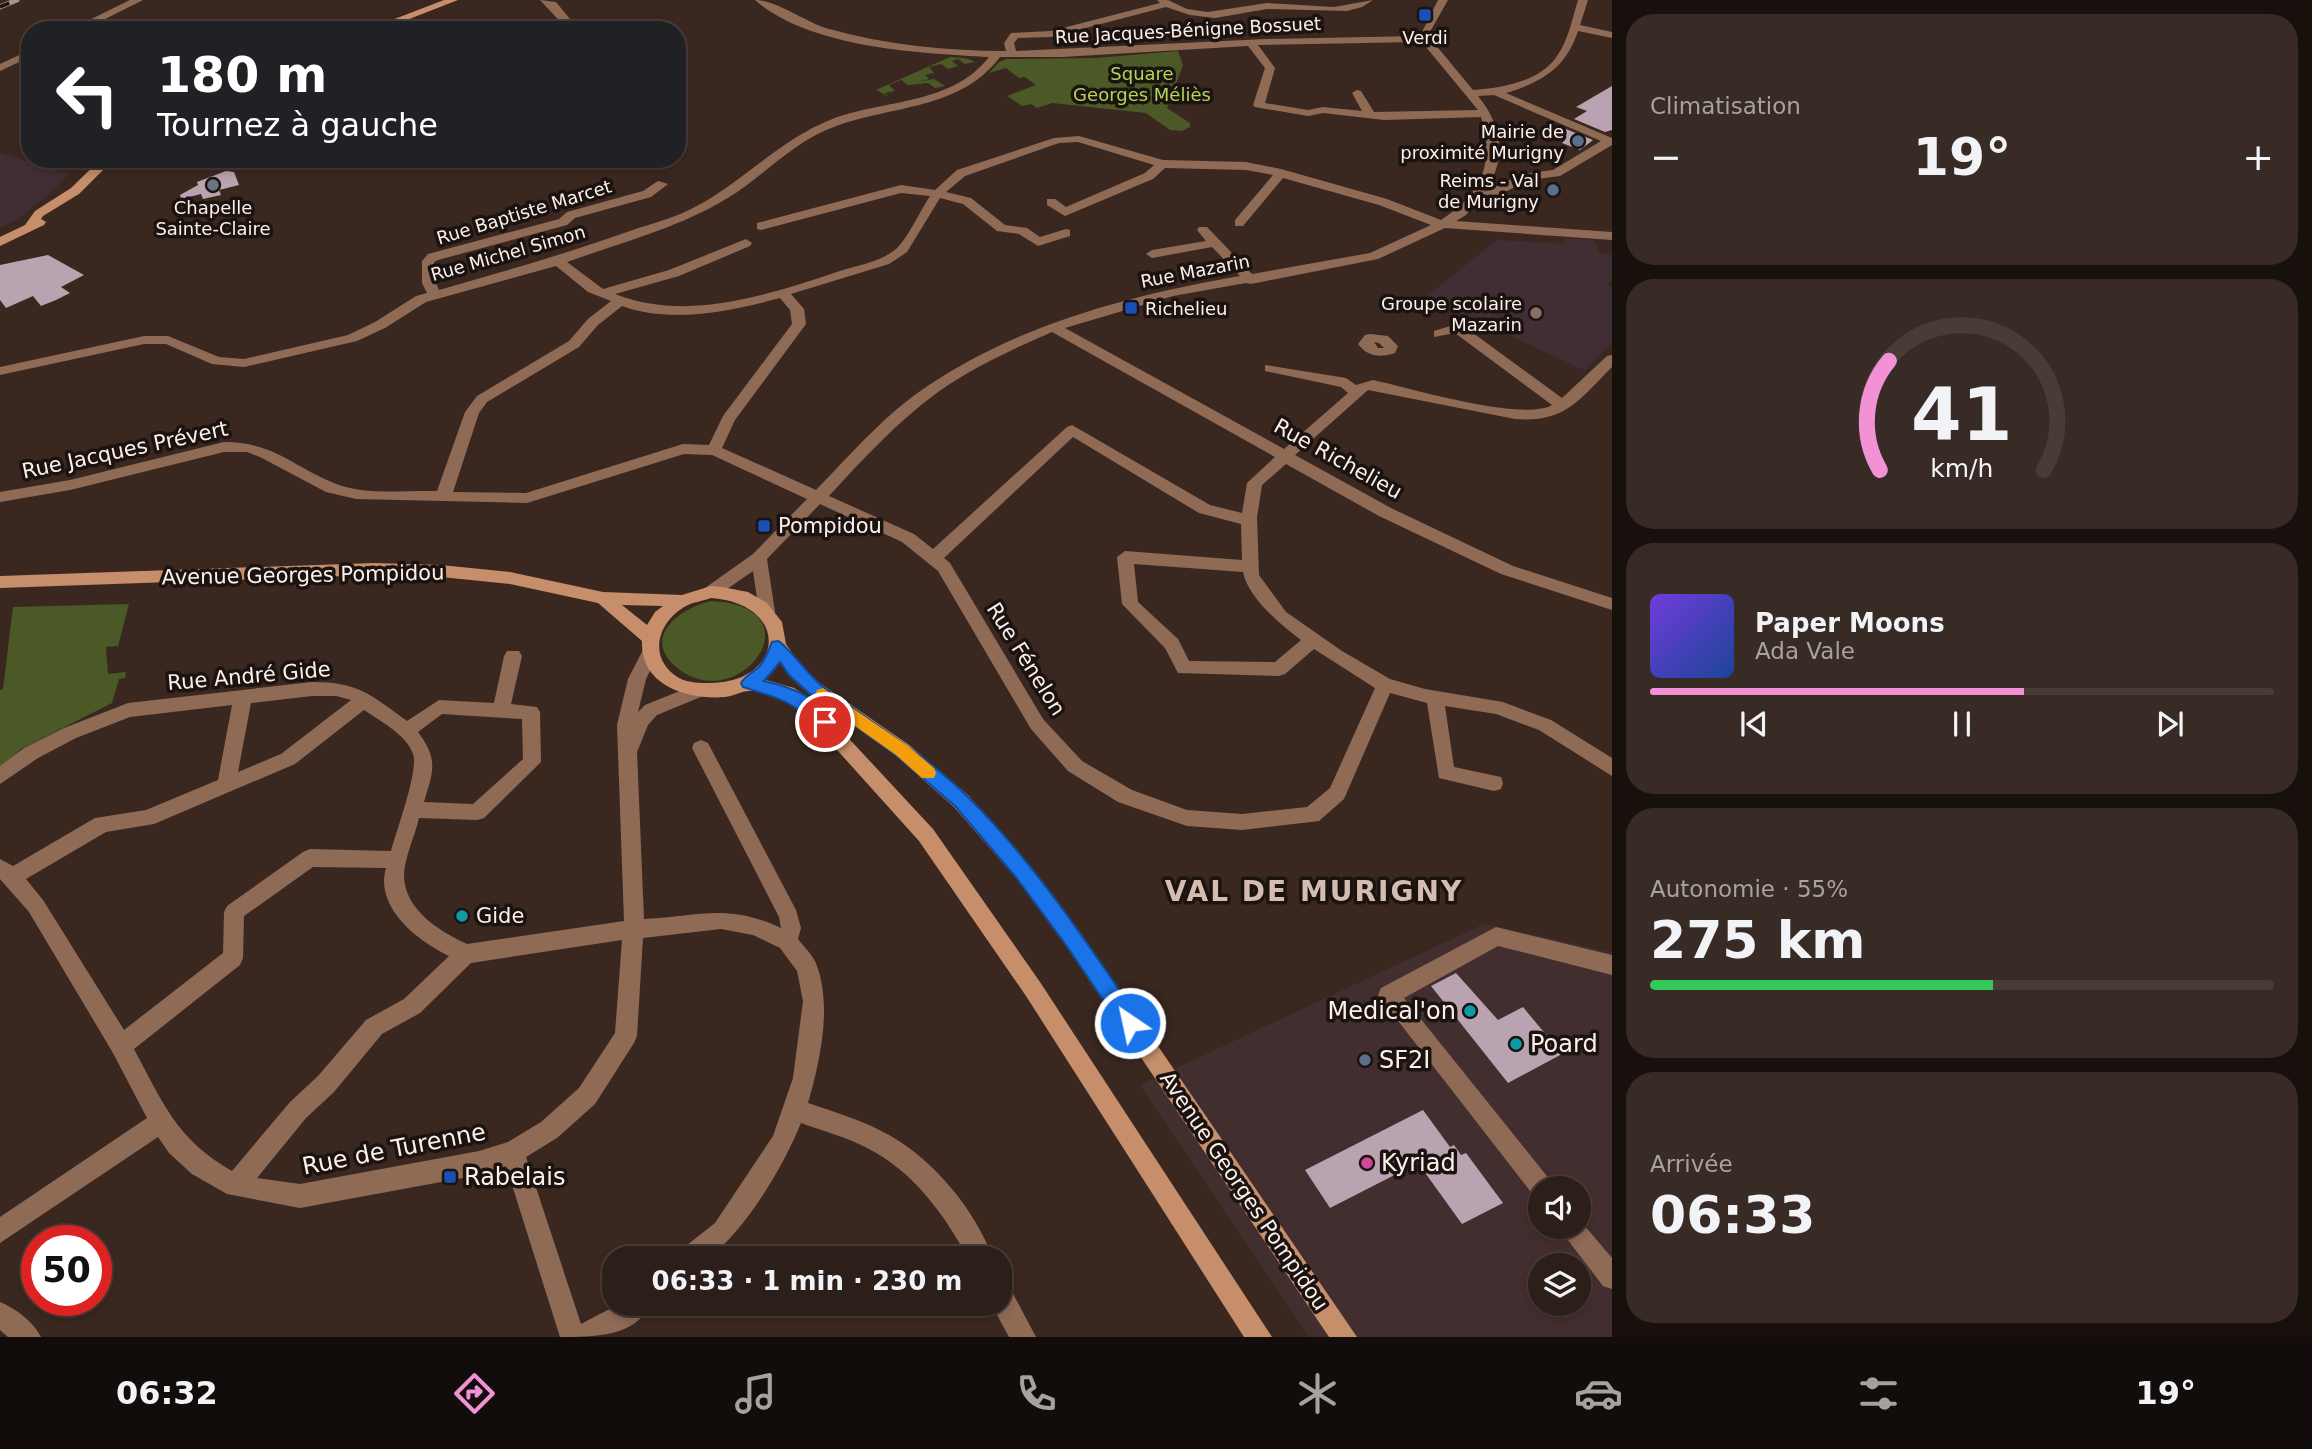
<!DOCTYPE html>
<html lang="fr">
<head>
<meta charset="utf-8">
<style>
	:root { --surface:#2c1e18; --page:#382b25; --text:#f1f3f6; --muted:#a6a2a2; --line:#483c37; --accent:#f291d6 }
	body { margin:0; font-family:"DejaVu Sans",sans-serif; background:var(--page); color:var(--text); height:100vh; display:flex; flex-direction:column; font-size:26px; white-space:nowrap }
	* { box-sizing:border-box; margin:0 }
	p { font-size:23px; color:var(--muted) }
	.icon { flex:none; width:38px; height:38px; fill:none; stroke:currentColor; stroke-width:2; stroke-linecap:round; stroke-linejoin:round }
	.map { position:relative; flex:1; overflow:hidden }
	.panel { display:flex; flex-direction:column; gap:14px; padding:14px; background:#18100d; width:700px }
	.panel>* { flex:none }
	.top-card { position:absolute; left:21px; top:21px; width:665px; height:147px; border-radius:28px; box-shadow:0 4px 10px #0003,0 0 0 2px var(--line); background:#202124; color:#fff; overflow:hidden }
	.buttons { position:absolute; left:1528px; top:1176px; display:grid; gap:14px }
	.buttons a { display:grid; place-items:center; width:63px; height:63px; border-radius:50%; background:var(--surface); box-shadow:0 4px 10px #0003,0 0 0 2px var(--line); font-size:35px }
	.speed { position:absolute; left:21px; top:1225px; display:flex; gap:14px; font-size:35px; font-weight:700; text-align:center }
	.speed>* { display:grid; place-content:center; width:91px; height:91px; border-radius:50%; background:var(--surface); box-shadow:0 4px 10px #0003,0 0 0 2px var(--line); line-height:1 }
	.speed .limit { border:10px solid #d22; background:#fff; color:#111 }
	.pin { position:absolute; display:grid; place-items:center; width:60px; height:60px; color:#fff; margin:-30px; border:4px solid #fff; border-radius:50%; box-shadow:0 2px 7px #0007 }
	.me { position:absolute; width:77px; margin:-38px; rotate:326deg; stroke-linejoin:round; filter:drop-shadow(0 0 5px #0008) }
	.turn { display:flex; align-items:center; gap:24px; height:147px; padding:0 21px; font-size:32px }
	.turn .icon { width:91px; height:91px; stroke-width:2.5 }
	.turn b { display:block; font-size:49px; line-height:60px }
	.big { font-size:52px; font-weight:800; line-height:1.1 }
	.panel .tile { flex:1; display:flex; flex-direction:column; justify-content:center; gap:10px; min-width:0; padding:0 24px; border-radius:28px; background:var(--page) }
	.panel .dial { align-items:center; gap:0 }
	.dial svg { height:182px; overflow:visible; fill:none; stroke:var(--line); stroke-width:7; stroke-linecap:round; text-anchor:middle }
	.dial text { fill:var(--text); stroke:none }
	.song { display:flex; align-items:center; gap:21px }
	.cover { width:84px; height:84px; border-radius:10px; background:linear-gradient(135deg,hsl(260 70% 55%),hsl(220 70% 35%)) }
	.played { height:7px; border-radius:4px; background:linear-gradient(90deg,var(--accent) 60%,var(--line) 60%) }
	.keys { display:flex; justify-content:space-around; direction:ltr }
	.heat { display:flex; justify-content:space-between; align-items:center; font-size:38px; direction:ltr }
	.charge { height:10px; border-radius:5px; background:linear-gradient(90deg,#34c759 55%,var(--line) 0) }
	.trip { position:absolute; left:602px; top:1246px; width:410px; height:70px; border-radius:28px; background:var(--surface); box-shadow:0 4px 10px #0003,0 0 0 2px var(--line); font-weight:800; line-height:70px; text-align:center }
	.dock { display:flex; height:112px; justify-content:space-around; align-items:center; background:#120c0a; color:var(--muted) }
	.dock .icon { width:49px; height:49px }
	.dock .current { color:var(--accent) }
	.dock b { font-size:32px; color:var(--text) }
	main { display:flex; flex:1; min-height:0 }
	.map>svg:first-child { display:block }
	.commercial { fill:#432e2f; fill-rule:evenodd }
	.education { fill:#412e35 }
	.green { fill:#4a5925 }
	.building { fill:#b9a3b1 }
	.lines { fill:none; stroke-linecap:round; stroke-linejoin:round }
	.street { fill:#8f6b56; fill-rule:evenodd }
	.secondary { fill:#c68e6b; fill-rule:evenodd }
	.rail-casing { stroke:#a3948d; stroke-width:5 }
	.rail { stroke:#1b1310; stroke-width:3.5; stroke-dasharray:10; stroke-linecap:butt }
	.route { fill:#1a73e8; stroke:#114b97; stroke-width:2 }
	.slow { fill:#f59e0b }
	.transit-dot { fill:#1a4fb4; stroke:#1b1310; stroke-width:2.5 }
	.service-dot { fill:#5c6f8a; stroke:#1b1310; stroke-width:2.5 }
	.worship-dot { fill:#6b7280; stroke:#1b1310; stroke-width:2.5 }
	.education-dot { fill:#8d6e63; stroke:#1b1310; stroke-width:2.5 }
	.culture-dot { fill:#0f9aa8; stroke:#1b1310; stroke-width:2.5 }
	.hotel-dot { fill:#d1479c; stroke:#1b1310; stroke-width:2.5 }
	.labels { text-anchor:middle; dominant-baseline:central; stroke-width:7; stroke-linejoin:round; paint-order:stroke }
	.far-street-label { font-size:18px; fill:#fdf0eb; stroke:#1b1310 }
	.far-poi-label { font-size:18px; fill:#fdf0eb; stroke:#1b1310; text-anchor:end }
	.far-park-label { font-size:18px; fill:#b3d55b; stroke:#1b1310 }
	.street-label { font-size:21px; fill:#fdf0eb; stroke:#1b1310 }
	.poi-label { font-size:21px; fill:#fdf0eb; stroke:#1b1310; text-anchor:start }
	.near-poi-label { font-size:24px; fill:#fdf0eb; stroke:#1b1310; text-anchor:start }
	.near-street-label { font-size:24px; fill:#fdf0eb; stroke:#1b1310 }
	.district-label { font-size:28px; font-weight:bold; letter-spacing:2px; fill:#d4bcb2; stroke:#1b1310 }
</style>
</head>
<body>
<main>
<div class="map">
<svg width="1612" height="1337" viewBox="0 0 1612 1337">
	<rect width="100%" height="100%" fill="#3a2820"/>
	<!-- commercial -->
	<path class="commercial" d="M1484,924L1612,952V1337H1309L1140,1085ZM1540,1188H1578V1227H1540ZM1540,1265H1578V1304H1540Z"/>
	<!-- education -->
	<path class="education" d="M0,153L69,174L49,194L16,220L0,228Z
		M1563,238L1593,240L1601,254L1612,255V282L1608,283L1612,289V343L1584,370L1426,297L1497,240L1565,244Z"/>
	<!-- green -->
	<path class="green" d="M1178,51L1183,65L1167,108L1190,123V127L1182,131L1170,130L1146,113L1052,103L1037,108L1031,104L1022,106L1007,96L1036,85L1025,77L1019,78L1006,68L989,73L999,62L1007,59L1096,58Z
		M950,57C960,58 971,57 978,65L974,62L965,64L958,59L952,61L958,66L948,69L941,64L929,67L934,73L925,75L929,79L917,82L934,79L945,86L935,88L928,83L908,85L901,80L889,85L895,91L885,93L889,97L876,90Z
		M711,601C819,606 742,715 680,670C639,640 677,609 711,601Z
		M129,604L118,646L106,647L108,674L126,672L125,678L119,679L112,703L21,749L0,768V690L3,689L13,607Z"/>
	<!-- building -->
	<path class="building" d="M1612,86V130L1605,132L1574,119L1587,111L1576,107Z
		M1561,127L1593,140L1580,150L1562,143L1565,140L1558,129Z
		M226,171L234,172L239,185L219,190L221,195L203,199L201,194L181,199L180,195L198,185L197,182Z
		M48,255L84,275L61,287L70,293L56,300L41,306L33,296L6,308L0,300V265Z
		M1456,973L1498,1020L1523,1007L1562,1054L1508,1083L1431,986Z
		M1423,1110L1450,1147L1454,1145L1461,1155L1466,1153L1503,1203L1462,1224L1418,1163L1330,1208L1305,1170Z"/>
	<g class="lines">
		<!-- street -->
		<path class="street" d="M130,0H143L83,30H69Z
			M540,0L556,2L579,30H568Z
			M755,0C777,0 805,22 829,29C887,45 947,51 1006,51L1004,43L1011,33L1051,31L1160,3L1157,0H1168L1187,9L1208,12L1267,3L1334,7L1373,0L1362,7L1347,11L1267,9L1215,18L1190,15L1166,7L1051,37L1018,38L1014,43L1016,51L1266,39L1417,36L1422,32L1438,0H1448L1426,39L1434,43L1473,90C1501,88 1540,82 1557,56C1569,39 1572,19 1578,0H1588L1580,25L1612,32V38L1578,31C1566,68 1542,82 1506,93L1612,138V145L1560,176L1529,180L1491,199L1479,198L1466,215L1456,221L1612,232V240L1445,228L1378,259L1251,284L1246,283L1173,296L1065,328L1284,449L1348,393L1341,387L1265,371V365L1346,378L1356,385L1373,380C1410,388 1523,422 1552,405L1455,333L1434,337V331L1457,324L1462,325L1562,398L1607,356L1612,355V367C1579,400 1565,423 1515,419L1368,390L1295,455L1391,508L1513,566L1612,598V610L1501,574L1379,516L1286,464L1262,485L1257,517L1259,575L1286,612L1342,651L1390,679L1425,689L1503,702L1551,720L1612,758V776L1539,730L1496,714L1445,706L1454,767L1501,777L1503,783L1501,789L1494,791L1439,778L1427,703L1390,693L1344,799L1319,821L1242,830L1187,826L1118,802L1068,771L1031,729L938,571L902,542L820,504L767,559L775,612L773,616H761L759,612L753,571L717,596H705L703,592L705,588L753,554L807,499L712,455L684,454L527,503L356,499L326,492L260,457L247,452H224L70,490L0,502V492L70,480L224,442C273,442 292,466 334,483C364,496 405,490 437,491L465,412L477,396L569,341L588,319L611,301L588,292L556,266L426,302L385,328L357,341L244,367L212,364L166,344H144L0,375V367L144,336H168L219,357L244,359L348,335L375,322L416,296L427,293L422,283V261L428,254L559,219L567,212L643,191L658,181L668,184L651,197L575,218L567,225L438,260L434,262L436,283L439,290C502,272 565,254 627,232C646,225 668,220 687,211C738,187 777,141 830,120C882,99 951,106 989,57C919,53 810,48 755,0ZM1417,42L1426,47L1478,110L1374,112L1361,91L1357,90L1352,93L1362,111L1323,107L1308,110L1265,103L1275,68L1258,45ZM1248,46L1265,68L1253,105L1255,107L1308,116L1323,113L1384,120L1481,117C1495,163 1482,194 1441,220L1387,199L1281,169L1246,162L1163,160L1079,136L1054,138L957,170L935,190L901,185L757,223V229L761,230L901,193L930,196C920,211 911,232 899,246C885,261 859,265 840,271C770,294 688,323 615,294L679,276L750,246L752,243L746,239L669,270L603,289L567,262C620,243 678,228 726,199C759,180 787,148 822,132C882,104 957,114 1000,57H1062ZM1494,95L1601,141L1553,170L1522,174L1484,192C1508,160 1502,125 1478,96ZM1078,142L1154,165L1145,173L1066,207L1055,199H1047V205L1065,216L1153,179L1165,168L1246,170L1273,175L1235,220V226H1243L1283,178L1379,205L1431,225L1370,253L1252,274L1207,227H1199L1197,230L1206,241L1152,250L1146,254L1152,258L1212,247L1240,276C1132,295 1022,323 929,385C886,413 852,453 816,490L722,448L735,420L806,324L804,309L791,294L889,264L907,252L940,198L963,204L997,231L1019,234L1038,246L1070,236V230L1066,229L1040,237L1027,228L1005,225L971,198L946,192L965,176L1059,143ZM780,298L790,310L792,324L723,416L709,445L683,444L526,493L453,492L479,413L487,402L579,347L598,325L622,306C670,324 732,311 780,298ZM1052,332L1275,457L1247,483L1242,513L1210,505L1072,425L1067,427L933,549L914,534L829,496C863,459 897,422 938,392C973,367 1013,349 1052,332ZM1073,437L1199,513L1241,524L1242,560L1125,551L1117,557L1122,604L1165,648L1178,673L1279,676L1285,674L1314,649L1375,688L1330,788L1307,807L1242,814L1187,810L1132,790L1082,761L1043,719L950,563L944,558ZM1134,564L1243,572C1248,598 1281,625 1301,640L1275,662L1189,661L1178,639L1138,602Z
			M30,50V57L0,71V64Z
			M1370,334L1388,336L1398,346L1395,353C1380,358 1368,357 1358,344L1365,335ZM1374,342L1379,343L1384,348H1378Z
			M649,648L655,650L658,655L646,679L638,712L645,705L697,684L703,686L706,691L703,696L657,715L648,725L637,752L644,919C700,916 727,903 781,928L779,917L692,748L694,743L701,740L708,743L796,910L801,928L798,939C804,947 814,956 817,966C832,1008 820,1061 808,1103C835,1112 864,1121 889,1135C934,1160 975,1210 993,1258H968C944,1214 913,1171 867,1148C846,1137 823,1131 801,1123C782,1169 748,1226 709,1258H679L682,1249L715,1223L773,1136L793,1078L803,1001L797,971L780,948L753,935L721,929L643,938L637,1036L634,1043L595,1104L557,1138L526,1157L581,1324L619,1304H650C637,1337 592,1337 560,1337L506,1166L479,1175L300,1208L227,1194L192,1174L169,1153L158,1137L0,1243V1217L147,1118L113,1053L29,912L0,879V859L13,866L95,818L146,810L218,780L232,705L130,717L76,738L38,758L0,784V766L24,748L64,728L128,703L312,682C359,682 371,695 407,721L439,700L494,703L504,656L507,651H519L522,656L511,704L537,707L540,712L541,762L484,818L477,820L419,818C415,836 404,858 404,876C405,910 439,931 467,944L624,921L617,725L628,679L643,650ZM312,696H336L351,700L281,754L238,772L251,703ZM364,710C380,721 407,735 413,754C419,770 396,832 391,851L310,849L303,852L227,906L224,912L223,953L124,1030L43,900L26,879L106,832L154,824L295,764ZM442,714L522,719L523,759L473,804L424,802C433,771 439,760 418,732ZM313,867L386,868C374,908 419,942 449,956L404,999L366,1020L318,1076L290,1102L232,1171C177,1140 163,1103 134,1049L240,965L243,958L244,916ZM622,940L615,1033L579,1088L541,1122L508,1142L479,1151L300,1184L257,1178L306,1118L334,1092L382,1034L420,1013L471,963Z
			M1496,927L1612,955V975L1498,946L1404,998L1550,1180L1554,1188H1540V1199L1534,1196L1378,995L1381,988Z
			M1578,1218L1612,1258V1289L1603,1286L1564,1235L1560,1227H1578Z
			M999,1281L1008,1284L1036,1337H1009L991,1304H999Z
			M0,1302C15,1308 34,1322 41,1337H8L0,1330Z"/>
		<!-- secondary -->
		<path class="secondary" d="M444,0H458L381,30H366Z
			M101,159H114L79,194L43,216L41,219L46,222L44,225L0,246V237L25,225L35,211L71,188Z
			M374,563L441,565L510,572L603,592L682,595L711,586L722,587L748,592L767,603L782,622L786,644L801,666L821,684L909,745L968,795L1030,866L1080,932L1357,1337H1329L1066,946L1016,878L954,807L895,755L809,694L789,676L780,663L766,680L794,688L814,701L933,829L1040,982L1272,1337H1244L1026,996L919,841L802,711C787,701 770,691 751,691C743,690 734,696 725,697C688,700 640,686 642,641L598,603L510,584L441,577L374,575L0,588V576ZM711,598C791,604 785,682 711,683C700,683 689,683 679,678C647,659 657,622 686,606C693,602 703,601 711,598ZM622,605L663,606L655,612L647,625Z"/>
		<defs>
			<path id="rail" d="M0,7L17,0"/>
		</defs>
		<!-- rail casing -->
		<use href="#rail" class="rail-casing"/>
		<!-- rail -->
		<use href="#rail" class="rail"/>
	</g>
	<!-- route -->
	<path class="route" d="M778,641C785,643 810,677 822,686C871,722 923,753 967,796C1033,861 1085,940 1137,1016L1140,1023L1137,1029L1130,1032L1123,1029L1066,945L1016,877L955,806L896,755L809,693L789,675L780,662L764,681C790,687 819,697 834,722L831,727H819C789,699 780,699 743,687L741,683C745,676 752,673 758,668C766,660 768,651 772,642Z"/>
	<!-- slow -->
	<path class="slow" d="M823,688L908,746L934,768L936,773L934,778H922L896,755L817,699L815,694L817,690Z"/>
	<!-- markers -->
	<g class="transit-dot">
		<rect x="1418" y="8" width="14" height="14" rx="3.5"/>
		<rect x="1124" y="301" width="14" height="14" rx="3.5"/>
		<rect x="757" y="519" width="14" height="14" rx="3.5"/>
		<rect x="443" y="1170" width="14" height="14" rx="3.5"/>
	</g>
	<g class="service-dot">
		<circle cx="1578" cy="141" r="7"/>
		<circle cx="1553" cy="190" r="7"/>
		<circle cx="1365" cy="1060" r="7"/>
	</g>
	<circle class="worship-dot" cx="213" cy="185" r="7"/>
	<circle class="education-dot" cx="1536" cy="313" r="7"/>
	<g class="culture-dot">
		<circle cx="462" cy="916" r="7"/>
		<circle cx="1470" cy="1011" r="7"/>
		<circle cx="1516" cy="1044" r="7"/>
	</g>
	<circle class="hotel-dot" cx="1367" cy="1163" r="7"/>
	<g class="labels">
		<!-- far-street labels -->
		<g class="far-street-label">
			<text transform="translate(1188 30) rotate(-3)">Rue Jacques-Bénigne Bossuet</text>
			<text transform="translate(524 212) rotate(-17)">Rue Baptiste Marcet</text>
			<text transform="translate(508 253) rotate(-16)">Rue Michel Simon</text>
			<text transform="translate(1195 271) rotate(-11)">Rue Mazarin</text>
		</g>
		<!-- far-poi labels -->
		<g class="far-poi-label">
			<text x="1425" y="37" text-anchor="middle">Verdi</text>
			<text x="1564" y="131">Mairie de<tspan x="1564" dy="21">proximité Murigny</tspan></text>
			<text x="1539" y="180">Reims - Val<tspan x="1539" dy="21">de Murigny</tspan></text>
			<text x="213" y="207" text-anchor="middle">Chapelle<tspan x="213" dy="21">Sainte-Claire</tspan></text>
			<text x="1522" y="303">Groupe scolaire<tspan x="1522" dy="21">Mazarin</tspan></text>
			<text x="1145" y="308" text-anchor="start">Richelieu</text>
		</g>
		<!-- far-park labels -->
		<g class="far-park-label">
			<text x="1142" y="73">Square<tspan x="1142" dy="21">Georges Méliès</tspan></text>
		</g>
		<!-- street labels -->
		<g class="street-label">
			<text transform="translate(125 450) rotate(-12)">Rue Jacques Prévert</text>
			<text transform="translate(1338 459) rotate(29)">Rue Richelieu</text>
			<text transform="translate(303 575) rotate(-1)">Avenue Georges Pompidou</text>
			<text transform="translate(1026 659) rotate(58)">Rue Fénelon</text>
			<text transform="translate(249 676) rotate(-5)">Rue André Gide</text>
			<text transform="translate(1244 1191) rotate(56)">Avenue Georges Pompidou</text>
		</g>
		<!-- poi labels -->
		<g class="poi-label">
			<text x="778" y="526">Pompidou</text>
			<text x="476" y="916">Gide</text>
		</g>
		<!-- near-poi labels -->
		<g class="near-poi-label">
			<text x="1456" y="1011" text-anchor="end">Medical'on</text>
			<text x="1530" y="1044">Poard</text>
			<text x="1379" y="1060">SF2I</text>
			<text x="1381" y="1163">Kyriad</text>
			<text x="464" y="1177">Rabelais</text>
		</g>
		<!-- near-street labels -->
		<g class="near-street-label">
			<text transform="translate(394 1149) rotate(-11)">Rue de Turenne</text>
		</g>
		<!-- district labels -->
		<g class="district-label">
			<text x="1314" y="891">VAL DE MURIGNY</text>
		</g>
	</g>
</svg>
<div class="buttons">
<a><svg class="icon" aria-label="sound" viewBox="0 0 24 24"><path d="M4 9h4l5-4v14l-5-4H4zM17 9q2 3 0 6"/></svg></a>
<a><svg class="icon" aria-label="layers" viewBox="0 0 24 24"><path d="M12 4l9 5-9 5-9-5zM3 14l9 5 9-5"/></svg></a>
</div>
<div class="speed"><div class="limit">50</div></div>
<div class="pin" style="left:825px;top:722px;background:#d93025"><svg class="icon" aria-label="arrive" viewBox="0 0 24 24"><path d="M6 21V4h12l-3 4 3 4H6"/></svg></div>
<svg class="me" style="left:1130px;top:1023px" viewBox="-20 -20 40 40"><circle r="17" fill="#1a73e8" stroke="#fff" stroke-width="3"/><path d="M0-11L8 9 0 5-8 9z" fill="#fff"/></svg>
<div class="trip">06:33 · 1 min · 230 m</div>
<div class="top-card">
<div class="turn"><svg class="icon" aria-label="left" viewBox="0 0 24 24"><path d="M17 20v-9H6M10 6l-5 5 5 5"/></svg><div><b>180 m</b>Tournez à gauche</div></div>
</div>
</div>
<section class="panel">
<div class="tile"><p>Climatisation</p>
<div class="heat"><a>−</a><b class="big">19°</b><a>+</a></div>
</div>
<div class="tile dial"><svg viewBox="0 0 100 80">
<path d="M14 69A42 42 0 1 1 86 69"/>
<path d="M14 69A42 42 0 0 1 18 21" stroke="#f291d6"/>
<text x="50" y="56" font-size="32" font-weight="700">41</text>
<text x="50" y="72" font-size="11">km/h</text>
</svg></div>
<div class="tile">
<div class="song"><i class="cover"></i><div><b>Paper Moons</b><p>Ada Vale</p></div></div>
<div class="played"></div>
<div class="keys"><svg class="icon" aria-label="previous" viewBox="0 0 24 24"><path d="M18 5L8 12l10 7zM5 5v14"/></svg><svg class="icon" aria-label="pause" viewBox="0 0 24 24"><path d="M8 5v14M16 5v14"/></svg><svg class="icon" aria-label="next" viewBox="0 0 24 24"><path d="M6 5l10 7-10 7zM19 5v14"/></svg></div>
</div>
<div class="tile"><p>Autonomie · 55%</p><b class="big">275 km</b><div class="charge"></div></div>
<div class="tile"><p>Arrivée</p><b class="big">06:33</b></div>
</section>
</main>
<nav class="dock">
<b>06:32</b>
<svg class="icon current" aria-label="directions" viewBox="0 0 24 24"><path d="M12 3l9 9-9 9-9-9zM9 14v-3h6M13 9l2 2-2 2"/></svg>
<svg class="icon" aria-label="music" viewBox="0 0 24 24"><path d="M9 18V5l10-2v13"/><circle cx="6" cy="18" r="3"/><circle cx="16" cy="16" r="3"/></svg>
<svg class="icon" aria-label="phone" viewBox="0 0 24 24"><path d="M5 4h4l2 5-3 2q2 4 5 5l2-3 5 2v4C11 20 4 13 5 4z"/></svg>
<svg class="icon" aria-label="climate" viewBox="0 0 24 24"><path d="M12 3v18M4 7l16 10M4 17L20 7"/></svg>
<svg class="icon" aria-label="car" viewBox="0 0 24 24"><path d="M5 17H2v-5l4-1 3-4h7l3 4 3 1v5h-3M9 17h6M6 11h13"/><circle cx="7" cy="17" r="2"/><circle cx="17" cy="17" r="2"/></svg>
<svg class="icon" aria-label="filters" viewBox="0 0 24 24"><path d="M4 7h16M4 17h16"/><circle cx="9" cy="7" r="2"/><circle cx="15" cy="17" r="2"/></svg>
<b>19°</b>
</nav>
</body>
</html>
